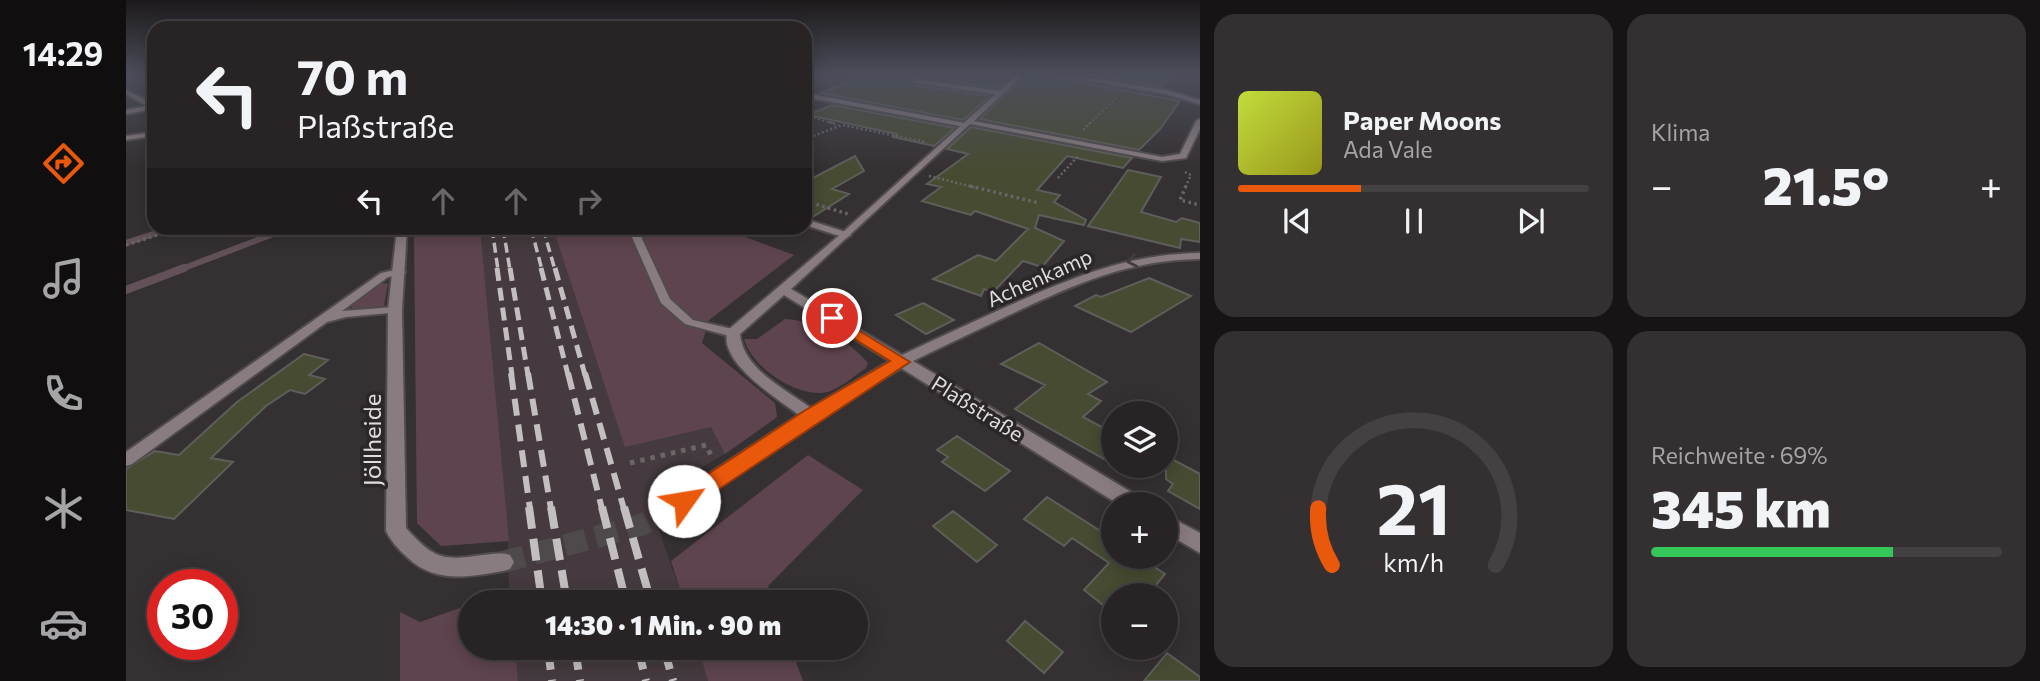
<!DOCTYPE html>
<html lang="de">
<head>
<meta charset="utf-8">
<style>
	:root { --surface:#282426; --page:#343032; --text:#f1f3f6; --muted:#a5a4a7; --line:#444143; --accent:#ea580c }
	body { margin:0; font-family:Commissioner,sans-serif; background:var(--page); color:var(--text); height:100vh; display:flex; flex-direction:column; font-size:26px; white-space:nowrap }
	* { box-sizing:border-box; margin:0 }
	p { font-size:23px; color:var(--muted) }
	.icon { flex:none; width:38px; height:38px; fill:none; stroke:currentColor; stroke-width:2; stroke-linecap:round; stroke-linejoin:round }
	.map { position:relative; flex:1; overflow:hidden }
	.panel { display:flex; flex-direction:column; gap:14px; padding:14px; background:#161415; width:840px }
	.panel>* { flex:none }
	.top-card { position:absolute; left:21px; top:21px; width:665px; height:214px; border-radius:21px; box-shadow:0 4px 18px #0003,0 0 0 2px var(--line); background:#282426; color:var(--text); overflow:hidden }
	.tools { position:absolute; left:975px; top:401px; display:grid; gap:14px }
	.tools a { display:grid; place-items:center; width:77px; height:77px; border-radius:50%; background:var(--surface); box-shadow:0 4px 18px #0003,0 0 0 2px var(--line); font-size:35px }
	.speed { position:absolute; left:21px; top:569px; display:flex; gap:14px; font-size:35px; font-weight:700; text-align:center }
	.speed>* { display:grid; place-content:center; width:91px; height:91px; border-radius:50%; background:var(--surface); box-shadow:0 4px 18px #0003,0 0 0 2px var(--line); line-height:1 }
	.speed .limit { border:10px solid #d22; background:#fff; color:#111 }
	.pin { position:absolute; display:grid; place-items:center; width:60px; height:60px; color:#fff; margin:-30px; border:4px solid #fff; border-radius:50%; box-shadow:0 2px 7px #0007 }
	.me { position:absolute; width:77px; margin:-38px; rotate:58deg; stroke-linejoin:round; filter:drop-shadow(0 0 5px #0008) }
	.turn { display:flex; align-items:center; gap:24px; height:147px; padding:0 35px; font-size:32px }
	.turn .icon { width:91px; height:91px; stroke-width:2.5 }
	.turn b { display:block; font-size:49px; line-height:60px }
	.lanes { display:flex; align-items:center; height:66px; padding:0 35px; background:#0003; justify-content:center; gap:35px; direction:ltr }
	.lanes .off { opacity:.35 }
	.big { font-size:52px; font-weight:800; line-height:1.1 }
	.panel .widget { flex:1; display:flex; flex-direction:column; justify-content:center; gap:10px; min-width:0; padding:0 24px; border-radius:21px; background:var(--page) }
	.panel .dial { align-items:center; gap:0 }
	.dial svg { height:182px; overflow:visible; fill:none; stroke:var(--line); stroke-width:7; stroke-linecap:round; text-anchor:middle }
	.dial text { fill:var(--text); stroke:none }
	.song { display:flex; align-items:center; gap:21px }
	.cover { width:84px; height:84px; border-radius:10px; background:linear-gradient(135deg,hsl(70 70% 55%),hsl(60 70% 35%)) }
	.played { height:7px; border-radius:4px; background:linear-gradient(90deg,var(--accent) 35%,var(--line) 35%) }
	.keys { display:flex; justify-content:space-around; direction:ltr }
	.heat { display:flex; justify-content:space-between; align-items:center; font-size:38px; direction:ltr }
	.charge { height:10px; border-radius:5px; background:linear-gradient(90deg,#34c759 69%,var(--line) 0) }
	.panel .tiles { flex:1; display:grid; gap:14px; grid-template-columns:repeat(2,1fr) }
	.trip { position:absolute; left:332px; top:590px; width:410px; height:70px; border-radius:35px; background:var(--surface); box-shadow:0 4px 18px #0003,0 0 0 2px var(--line); font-weight:800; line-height:70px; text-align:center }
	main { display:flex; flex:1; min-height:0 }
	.tab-bar { display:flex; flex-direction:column; width:126px; justify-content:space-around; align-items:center; background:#100e0f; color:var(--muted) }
	.tab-bar .icon { width:49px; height:49px }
	.tab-bar .on { color:var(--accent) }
	.tab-bar b { font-size:32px; color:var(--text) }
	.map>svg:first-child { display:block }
	.built { fill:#443a3f }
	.green { fill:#5e444f }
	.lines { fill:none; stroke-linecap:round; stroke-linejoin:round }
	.stream-far1 { stroke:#625159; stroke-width:6 }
	.stream { stroke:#625159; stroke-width:8 }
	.building { fill:#474b32; stroke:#5e5f5b; stroke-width:2 }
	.street-tunnel { stroke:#4e4a4c; stroke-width:22; stroke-dasharray:22 10; stroke-linecap:butt }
	.lane-casing { stroke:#504c4d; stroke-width:4 }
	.street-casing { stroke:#504c4d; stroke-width:4 }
	.path-far3 { stroke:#6a6667; stroke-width:2; stroke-dasharray:2 2.5; stroke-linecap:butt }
	.path-far2 { stroke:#6a6667; stroke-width:2.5; stroke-dasharray:2 2.5; stroke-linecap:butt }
	.path-far1 { stroke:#6a6667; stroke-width:3.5; stroke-dasharray:2.5 3.5; stroke-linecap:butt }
	.path { stroke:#6a6667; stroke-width:5; stroke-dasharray:4.5 6; stroke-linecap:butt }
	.lane { fill:#897c81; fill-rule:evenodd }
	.street { fill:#897c81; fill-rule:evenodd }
	.rail-far3 { stroke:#c3bfc1; stroke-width:3.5; stroke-dasharray:10 5; stroke-linecap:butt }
	.rail-far2 { stroke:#c3bfc1; stroke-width:5; stroke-dasharray:13 7; stroke-linecap:butt }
	.rail-far1 { stroke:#c3bfc1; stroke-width:6; stroke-dasharray:17 9; stroke-linecap:butt }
	.rail { stroke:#c3bfc1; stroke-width:8; stroke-dasharray:22 10; stroke-linecap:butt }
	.oneway { stroke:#423c3e }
	.route { fill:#ea580c; stroke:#983908; stroke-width:2 }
	.labels { text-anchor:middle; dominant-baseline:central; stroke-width:7; stroke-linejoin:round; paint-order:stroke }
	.street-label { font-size:21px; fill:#dfdcdd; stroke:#2b2628 }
	.near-street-label { font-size:24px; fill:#dfdcdd; stroke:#2b2628 }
</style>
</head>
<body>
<main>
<nav class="tab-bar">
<b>14:29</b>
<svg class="icon on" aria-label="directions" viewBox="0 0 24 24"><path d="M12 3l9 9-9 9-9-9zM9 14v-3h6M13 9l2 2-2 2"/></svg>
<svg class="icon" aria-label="music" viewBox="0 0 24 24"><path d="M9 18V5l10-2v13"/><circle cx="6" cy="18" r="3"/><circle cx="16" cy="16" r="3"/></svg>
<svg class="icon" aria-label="phone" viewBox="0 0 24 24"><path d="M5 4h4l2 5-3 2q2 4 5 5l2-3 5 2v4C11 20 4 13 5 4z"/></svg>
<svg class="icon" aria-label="climate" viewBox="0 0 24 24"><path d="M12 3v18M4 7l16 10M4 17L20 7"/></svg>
<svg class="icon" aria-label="car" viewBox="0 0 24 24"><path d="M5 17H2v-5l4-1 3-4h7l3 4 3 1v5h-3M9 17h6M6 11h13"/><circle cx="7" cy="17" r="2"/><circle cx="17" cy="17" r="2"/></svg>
</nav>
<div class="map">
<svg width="1074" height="681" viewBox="0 0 1074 681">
	<rect width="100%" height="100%" fill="#353032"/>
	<!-- built -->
	<path class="built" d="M288,228H495L555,326L649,403L651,417L639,426L599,454L522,499L558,602H350L383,590L382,541L315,546L291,523Z
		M345,604V648H572L582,681H295Z"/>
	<!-- green -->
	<path class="green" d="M288,228H354L383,541L315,546L291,523Z
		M427,228H595L668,255L583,320L576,343L649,403L651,417L599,454L585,427L499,447Z
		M262,283L258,306L227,309L224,305L253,284Z
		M659,319C689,320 722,340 742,363L740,368C729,375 715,388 702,392C672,399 626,368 618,339H631Z
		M682,455L737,490L642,586L648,602H558L545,561Z
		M345,604V648H389L392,681H274V612L294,622Z
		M572,648H665L677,681H582Z"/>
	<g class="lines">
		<!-- stream-far1 -->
		<path class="stream-far1" d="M0,243L46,228
			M53,270L163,228"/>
		<!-- stream -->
		<path class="stream" d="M0,290L58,268"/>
	</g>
	<!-- building -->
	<path class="building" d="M743,74H889L872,88L786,78V85L864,96L837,120L695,93Z
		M900,74H922L925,77L1054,101L1034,129L1013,150L854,119Z
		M950,74H1047L1035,87Z
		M706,105L829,128L808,146L767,137L771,134L682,115Z
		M845,127L1006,158L997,168L941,156L911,190L934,195L928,202L960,220L958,225L913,215L909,228L938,241L916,267L897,261L867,292L858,289L855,296L807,279L852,255L870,261L902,229L849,211L845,215L796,201L815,187L801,184L842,154L821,149Z
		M729,156L738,171L706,189L723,194L685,218L679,217V182Z
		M1002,170L1035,177L1015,212L1050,222L1056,218L1074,223V242L1055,239L1054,248L962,226Z
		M1023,278L1065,296L1005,332L949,306L970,295L975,297Z
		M797,303L828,320L800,334L770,315Z
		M913,343L981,382L962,394L975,401L957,417L987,433V464L889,409L919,385L875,364Z
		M178,354L202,360L183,375L199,379L179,394L164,390L140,406L85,458L107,462L48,519L0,510V469L29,451L53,455L111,402Z
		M831,436L884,471L859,491L816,462L822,457L811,450Z
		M1040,456L1074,474V509L1042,491L1047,484L1040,479Z
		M921,497L987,539V559L1012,556L1039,574L1022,595H987V613L958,590L983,563L946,538L938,546L898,519Z
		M827,511L871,545L851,562L807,526Z
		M899,621L937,652L918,673L881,641Z
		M1041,653L1074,677V681H1018Z"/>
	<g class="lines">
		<!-- street-tunnel -->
		<path class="street-tunnel" d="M377,562L515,525L539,513"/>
		<defs>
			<path id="lane" d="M788,79L874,91L877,93L874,95L786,82Z
				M679,93L839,123L842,125L839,127L679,97Z
				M679,219L723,233L725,235L720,238L679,225Z
				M502,228H511L544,299L567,320L611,330L613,333L611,336L607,337L559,324L535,303Z
				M274,269L279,272L278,274L262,277L216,311L269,307L273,308L275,310L273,312L220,317L201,322L6,464L0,466V452L255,273Z"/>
			<path id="street" d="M892,74H898L848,121L1036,157L1054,154L1070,121L1074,119V129L1060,158L1036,161L844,124L665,289L776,355C807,340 838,326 869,312C938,281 997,254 1074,253V259C1000,260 945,286 879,317C848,332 817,346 787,361L1015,498L1018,504H992L775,368L691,419L546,519L539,521L532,519L529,513L532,507L673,415C652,399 590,361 602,330L716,233ZM658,295L764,361L685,408C659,389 617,369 614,334Z
				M925,74H936L1040,90L1074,100V104L1039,94Z
				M0,90L28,104V109L0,114V110L21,106L0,94Z
				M28,132V136L0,140V136Z
				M271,228H281L276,310L280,528C308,559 316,561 357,555C367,554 375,552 384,555L388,562L384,569L377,571C342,577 309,584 281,557C273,550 265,541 260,531L262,310Z
				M1040,515L1074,533V553L1040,533Z"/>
		</defs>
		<!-- lane casing -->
		<use href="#lane" class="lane-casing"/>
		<!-- street casing -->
		<use href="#street" class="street-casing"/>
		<!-- path-far3 -->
		<path class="path-far3" d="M679,115L709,124
			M963,124L991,97"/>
		<!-- path-far2 -->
		<path class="path-far2" d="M703,122L712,125
			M957,130L965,122
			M679,139L716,125L800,142
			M1059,172L1065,175L1059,188
			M803,176L851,188
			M932,178L953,155"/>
		<!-- path-far1 -->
		<path class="path-far1" d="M844,186L913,203
			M1060,186L1054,200L1074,205
			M679,201L722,214
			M0,245L53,228"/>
		<!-- path -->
		<path class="path" d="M504,463L580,445L587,459"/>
		<!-- lane -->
		<use href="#lane" class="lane"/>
		<!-- street -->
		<use href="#street" class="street"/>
		<!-- rail-far3 -->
		<path class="rail-far3" d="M366,228L372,270
			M377,228L384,270
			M405,228L416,270
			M417,228L429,270"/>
		<!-- rail-far2 -->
		<path class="rail-far2" d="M371,268L386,375
			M384,268L402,375
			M415,268L442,375
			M429,268L459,375"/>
		<!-- rail-far1 -->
		<path class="rail-far1" d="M385,373L404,509
			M402,373L425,509
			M442,373L476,509
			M459,373L498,509"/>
		<!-- rail -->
		<path class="rail" d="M403,507L416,602
			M425,507L441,602
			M476,507L500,602
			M498,507L525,602
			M422,648L426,681
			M449,648L454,681
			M512,648L520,681
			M538,648L547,681"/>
	</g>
	<!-- one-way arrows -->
	<defs><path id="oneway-chevron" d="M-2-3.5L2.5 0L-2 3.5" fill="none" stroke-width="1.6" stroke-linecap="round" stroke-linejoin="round" transform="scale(1.75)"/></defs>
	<use class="oneway" href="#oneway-chevron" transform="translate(1006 261) rotate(169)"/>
	<!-- sky -->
	<linearGradient id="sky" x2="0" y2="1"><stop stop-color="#1d1a1c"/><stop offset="0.44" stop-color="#4b4e5a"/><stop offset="1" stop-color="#4b4e5a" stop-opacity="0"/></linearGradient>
	<rect width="1074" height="169" fill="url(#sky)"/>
	<!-- route -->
	<path class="route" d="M706,314L784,362L566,507L558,510L550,507L547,501L550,495L678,411L764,361L701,322V315Z"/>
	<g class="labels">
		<!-- street labels -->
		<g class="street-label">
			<text transform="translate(913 277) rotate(-24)">Achenkamp</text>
			<text transform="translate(852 408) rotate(32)">Plaßstraße</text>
		</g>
		<!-- near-street labels -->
		<g class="near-street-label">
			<text transform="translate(245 440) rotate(-90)">Jöllheide</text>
		</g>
	</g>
</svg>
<div class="tools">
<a><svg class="icon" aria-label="layers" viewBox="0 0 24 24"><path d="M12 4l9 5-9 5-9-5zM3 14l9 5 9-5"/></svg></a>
<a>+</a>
<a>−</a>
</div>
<div class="speed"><div class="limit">30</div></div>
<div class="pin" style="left:706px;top:318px;background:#d93025"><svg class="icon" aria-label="arrive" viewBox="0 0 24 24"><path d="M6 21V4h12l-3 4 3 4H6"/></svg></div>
<svg class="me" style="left:558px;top:501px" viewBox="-20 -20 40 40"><circle r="19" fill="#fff"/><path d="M0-13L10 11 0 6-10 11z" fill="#ea580c"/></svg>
<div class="trip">14:30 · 1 Min. · 90 m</div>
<div class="top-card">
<div class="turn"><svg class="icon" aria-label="left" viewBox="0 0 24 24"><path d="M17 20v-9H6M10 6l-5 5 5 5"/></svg><div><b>70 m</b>Plaßstraße</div></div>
<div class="lanes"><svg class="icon" aria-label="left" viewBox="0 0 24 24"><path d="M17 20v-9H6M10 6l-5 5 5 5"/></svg><svg class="icon off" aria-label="ahead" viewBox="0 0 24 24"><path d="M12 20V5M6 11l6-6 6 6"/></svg><svg class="icon off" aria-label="ahead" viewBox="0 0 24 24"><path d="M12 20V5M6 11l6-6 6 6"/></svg><svg class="icon off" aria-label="right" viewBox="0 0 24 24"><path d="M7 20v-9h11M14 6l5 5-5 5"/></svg></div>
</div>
</div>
<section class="panel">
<div class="tiles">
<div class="widget">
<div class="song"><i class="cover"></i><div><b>Paper Moons</b><p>Ada Vale</p></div></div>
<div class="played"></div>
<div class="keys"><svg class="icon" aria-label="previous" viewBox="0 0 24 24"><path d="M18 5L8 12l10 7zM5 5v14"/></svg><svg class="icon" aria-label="pause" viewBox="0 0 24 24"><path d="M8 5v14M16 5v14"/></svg><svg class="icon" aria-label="next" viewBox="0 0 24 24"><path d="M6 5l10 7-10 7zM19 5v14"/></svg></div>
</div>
<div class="widget"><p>Klima</p>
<div class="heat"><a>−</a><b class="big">21.5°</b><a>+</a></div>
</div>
<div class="widget dial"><svg viewBox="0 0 100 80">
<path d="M14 69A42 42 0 1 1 86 69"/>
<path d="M14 69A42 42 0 0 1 8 44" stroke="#ea580c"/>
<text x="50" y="56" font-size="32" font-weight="700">21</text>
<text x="50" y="72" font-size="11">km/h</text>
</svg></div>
<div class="widget"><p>Reichweite · 69%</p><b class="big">345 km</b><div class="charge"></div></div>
</div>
</section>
</main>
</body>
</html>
